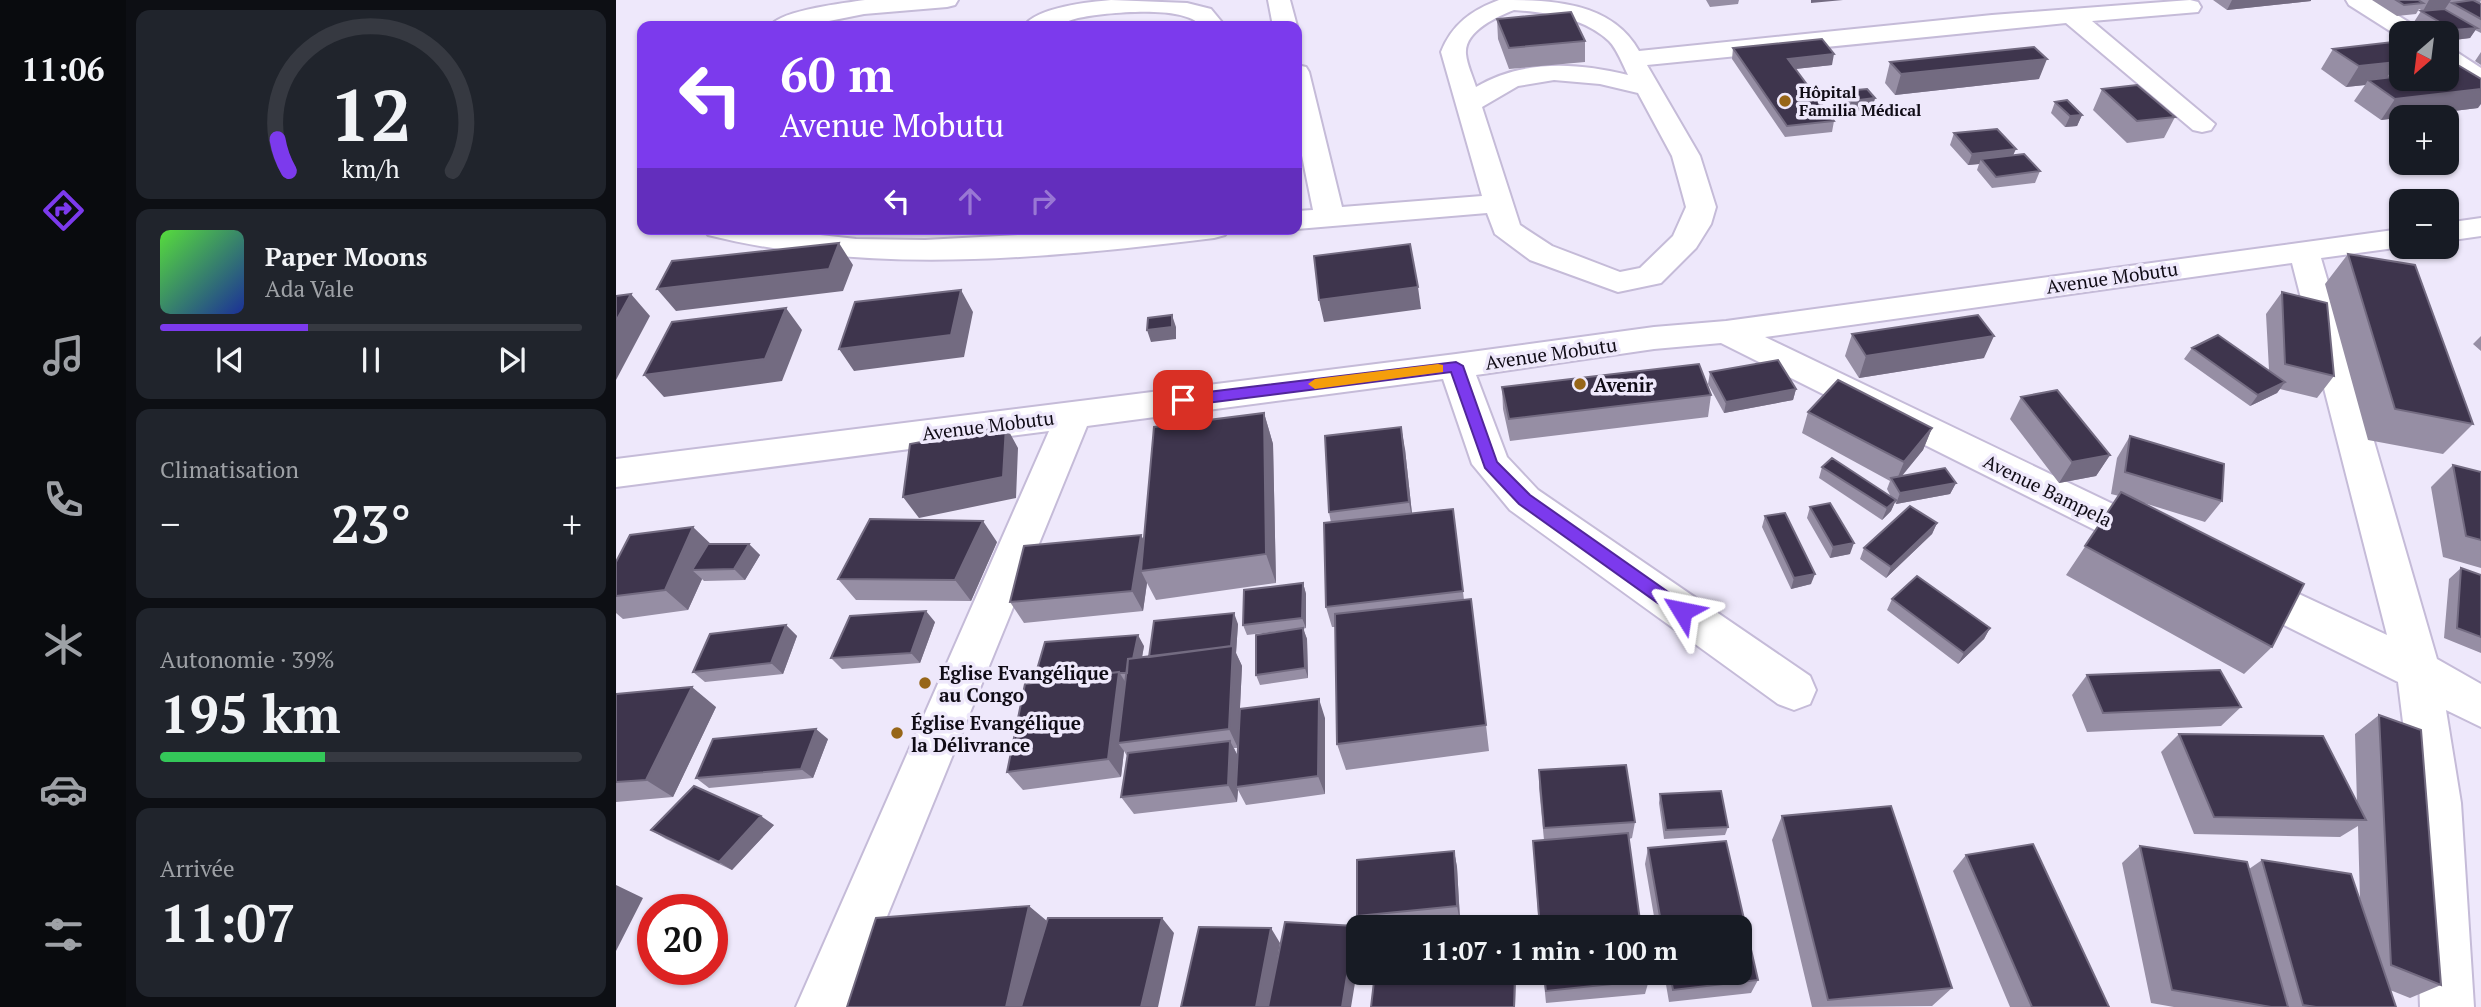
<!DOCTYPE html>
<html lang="fr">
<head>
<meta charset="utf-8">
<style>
	:root { --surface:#171b24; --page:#20242c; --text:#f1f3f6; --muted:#9ea1a6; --line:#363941; --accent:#7c3aed }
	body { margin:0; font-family:"PT Serif",serif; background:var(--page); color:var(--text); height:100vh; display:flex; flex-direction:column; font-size:26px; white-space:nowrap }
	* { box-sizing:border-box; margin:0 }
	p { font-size:23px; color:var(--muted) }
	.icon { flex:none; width:38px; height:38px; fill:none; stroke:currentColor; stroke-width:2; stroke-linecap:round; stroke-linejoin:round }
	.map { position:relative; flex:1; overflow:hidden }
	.details { display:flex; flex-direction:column; gap:10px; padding:10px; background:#0d0f14; width:490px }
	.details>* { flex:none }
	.banner { position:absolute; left:21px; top:21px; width:665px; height:214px; border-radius:14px; box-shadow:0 2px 5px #0004; background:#7c3aed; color:#fff; overflow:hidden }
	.needle { width:46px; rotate:208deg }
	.controls { position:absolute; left:1773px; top:21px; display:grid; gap:14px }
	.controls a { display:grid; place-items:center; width:70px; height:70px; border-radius:14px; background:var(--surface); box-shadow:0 2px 5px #0004; font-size:35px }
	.speed { position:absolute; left:21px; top:894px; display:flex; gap:14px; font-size:35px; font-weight:700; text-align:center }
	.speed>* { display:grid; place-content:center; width:91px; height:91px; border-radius:50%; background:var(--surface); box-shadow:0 2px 5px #0004; line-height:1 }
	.speed .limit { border:10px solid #d22; background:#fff; color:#111 }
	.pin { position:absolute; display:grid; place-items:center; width:60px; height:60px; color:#fff; margin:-30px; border-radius:14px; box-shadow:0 4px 10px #0006 }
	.me { position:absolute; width:77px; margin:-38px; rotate:305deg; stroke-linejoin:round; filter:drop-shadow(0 0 5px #0008) }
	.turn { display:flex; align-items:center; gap:24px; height:147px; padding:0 28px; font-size:32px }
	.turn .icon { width:91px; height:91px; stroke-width:2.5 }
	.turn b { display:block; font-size:49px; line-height:60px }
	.lanes { display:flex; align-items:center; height:66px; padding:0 28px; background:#0003; justify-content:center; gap:35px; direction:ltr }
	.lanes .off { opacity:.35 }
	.big { font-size:52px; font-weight:800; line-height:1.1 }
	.details .card { flex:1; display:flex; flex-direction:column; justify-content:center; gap:10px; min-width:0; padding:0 24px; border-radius:14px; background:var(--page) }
	.details .dial { align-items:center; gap:0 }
	.dial svg { height:182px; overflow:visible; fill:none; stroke:var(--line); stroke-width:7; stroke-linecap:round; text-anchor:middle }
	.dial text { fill:var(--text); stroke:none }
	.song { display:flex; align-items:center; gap:21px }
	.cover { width:84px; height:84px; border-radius:10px; background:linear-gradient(135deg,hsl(110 70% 55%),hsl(230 70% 35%)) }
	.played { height:7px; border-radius:4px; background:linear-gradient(90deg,var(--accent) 35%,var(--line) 35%) }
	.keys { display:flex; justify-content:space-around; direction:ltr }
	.heat { display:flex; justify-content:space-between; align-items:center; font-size:38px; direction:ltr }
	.charge { height:10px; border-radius:5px; background:linear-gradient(90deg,#34c759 39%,var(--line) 0) }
	.trip { position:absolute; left:730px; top:915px; width:406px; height:70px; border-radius:14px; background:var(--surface); box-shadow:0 2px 5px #0004; font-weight:800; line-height:70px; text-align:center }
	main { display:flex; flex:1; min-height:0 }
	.tabs { display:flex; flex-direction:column; width:126px; justify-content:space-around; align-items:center; background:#090b0e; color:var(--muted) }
	.tabs .icon { width:49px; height:49px }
	.tabs .selected { color:var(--accent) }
	.tabs b { font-size:32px; color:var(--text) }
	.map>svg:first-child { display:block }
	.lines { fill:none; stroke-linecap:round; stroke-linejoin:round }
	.minor-casing { stroke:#c5bbd8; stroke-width:4 }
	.minor { fill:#fff; fill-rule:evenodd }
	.wall { fill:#968ea4 }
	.shaded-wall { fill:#736b81 }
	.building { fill:#3e354d; stroke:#736b81; stroke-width:2 }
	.route { fill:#7c3aed; stroke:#51269a; stroke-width:2 }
	.slow { fill:#f59e0b }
	.poi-dot { fill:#976618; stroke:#eee8fb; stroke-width:2.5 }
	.labels { text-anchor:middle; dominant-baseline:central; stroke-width:7; stroke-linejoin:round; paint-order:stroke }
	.far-poi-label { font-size:16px; font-weight:bold; fill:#0f0b15; stroke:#eee8fb; text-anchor:start }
	.street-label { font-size:19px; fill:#0f0b15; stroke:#eee8fb }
	.poi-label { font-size:19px; font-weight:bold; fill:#0f0b15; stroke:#eee8fb; text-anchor:start }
</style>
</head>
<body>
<main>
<nav class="tabs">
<b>11:06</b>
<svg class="icon selected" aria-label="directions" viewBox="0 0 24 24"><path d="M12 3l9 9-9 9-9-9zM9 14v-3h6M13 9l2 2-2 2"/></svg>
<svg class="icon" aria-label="music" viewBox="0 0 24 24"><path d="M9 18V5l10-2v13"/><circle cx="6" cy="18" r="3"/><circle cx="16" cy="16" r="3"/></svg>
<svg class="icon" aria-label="phone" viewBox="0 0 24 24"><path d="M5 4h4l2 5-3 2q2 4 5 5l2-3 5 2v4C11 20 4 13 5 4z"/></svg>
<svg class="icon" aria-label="climate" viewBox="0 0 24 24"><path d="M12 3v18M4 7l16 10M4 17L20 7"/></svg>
<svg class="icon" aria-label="car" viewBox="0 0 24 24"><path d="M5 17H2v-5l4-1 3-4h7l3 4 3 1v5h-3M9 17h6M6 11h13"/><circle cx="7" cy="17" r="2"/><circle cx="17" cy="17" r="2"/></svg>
<svg class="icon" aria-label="filters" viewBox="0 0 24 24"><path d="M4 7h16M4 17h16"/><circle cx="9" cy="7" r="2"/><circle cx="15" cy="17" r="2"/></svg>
</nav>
<section class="details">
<div class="card dial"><svg viewBox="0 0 100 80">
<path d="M14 69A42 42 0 1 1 86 69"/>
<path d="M14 69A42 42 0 0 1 9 55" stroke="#7c3aed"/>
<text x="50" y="56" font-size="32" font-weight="700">12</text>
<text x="50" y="72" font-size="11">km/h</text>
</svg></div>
<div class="card">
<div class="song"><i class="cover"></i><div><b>Paper Moons</b><p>Ada Vale</p></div></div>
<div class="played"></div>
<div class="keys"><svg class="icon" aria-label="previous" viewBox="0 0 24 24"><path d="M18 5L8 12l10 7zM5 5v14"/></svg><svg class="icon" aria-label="pause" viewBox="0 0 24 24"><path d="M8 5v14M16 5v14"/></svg><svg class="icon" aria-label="next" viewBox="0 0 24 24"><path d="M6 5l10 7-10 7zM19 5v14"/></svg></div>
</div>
<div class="card"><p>Climatisation</p>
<div class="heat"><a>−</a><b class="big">23°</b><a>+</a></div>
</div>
<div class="card"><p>Autonomie · 39%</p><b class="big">195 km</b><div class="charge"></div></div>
<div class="card"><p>Arrivée</p><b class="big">11:07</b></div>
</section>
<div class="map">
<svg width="1865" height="1007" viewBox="0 0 1865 1007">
	<rect width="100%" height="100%" fill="#eee8fb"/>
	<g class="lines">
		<defs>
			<path id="minor" d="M249,0H342L339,5L331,7L248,14L188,26H154C165,10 229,3 249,0Z
				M495,0L571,3L595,9L609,26H585C568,4 489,13 462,18C453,20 444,25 436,26C427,28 417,26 408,26C421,7 473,2 495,0Z
				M652,0H674L681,26H657Z
				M883,0C934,0 995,1 1023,51L1376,15L1574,0L1582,2L1585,7L1582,12L1476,21L1599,124L1595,130L1586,132L1577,130L1450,23L1031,65L1084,156L1100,207L1095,224L1080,248L1045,283L1002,292L914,260L879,234L871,213L681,229V211L697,210L681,131V65L690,67L693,72L726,207L866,196L825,52C836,24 856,10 883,0ZM898,10C930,12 969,18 993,41C1001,49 1007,65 1012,75C962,63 907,59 860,87C857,77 851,65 850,54C848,31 881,17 898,10ZM938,80L984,84L1022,93L1056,156L1070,207L1057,236L1024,268L1004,272L936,246L904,225L866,107L902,86Z
				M1730,0H1757L1802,28L1806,33H1785V38L1733,5Z
				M1830,49L1839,51L1865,68V87L1856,84L1830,67Z
				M1865,218V236L1830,241V223Z
				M88,229H151L240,239L309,240L511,229H613L609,235L598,238C433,258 256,276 92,235Z
				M1785,229L1786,247L1705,258L1821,659L1865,684V727L1830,710L1845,803L1858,1007H1804L1797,803L1782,682L1612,597L1606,585L1612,573L1627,568L1771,635L1676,263L1149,337L1549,529L1555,540L1549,551L1535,556L1521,551L1105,343L1038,349L860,375L891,457L922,490L1194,676L1200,690L1194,704L1178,710L1162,704L894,510L856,464L827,379L471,426L234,1007H180L433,431L0,487V459L840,354L1038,327L1110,321Z"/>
		</defs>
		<!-- minor casing -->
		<use href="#minor" class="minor-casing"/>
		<!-- minor -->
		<use href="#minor" class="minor"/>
	</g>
	<!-- wall -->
	<path class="wall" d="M1090,0H1123L1122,4L1094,7Z
		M1597,0H1695V1L1611,10Z
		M1756,0H1865L1864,3L1865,4V33L1859,30L1854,38L1830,41V33H1817L1798,22L1805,11H1807L1803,9L1800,14L1781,16Z
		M881,19L969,41V62L893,69L882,39Z
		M1785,41V79L1862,108L1765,120L1738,101L1749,85L1730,87L1705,69L1717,49Z
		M1117,48L1216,65L1179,69L1218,121L1216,132L1169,137L1116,59Z
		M1865,52V65L1859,61Z
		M1274,62L1423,79L1279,95L1269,83Z
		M1486,89L1559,117L1548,138L1511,143L1477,110Z
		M1228,91L1259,98L1256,109L1232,112L1225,102Z
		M1439,102L1466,115L1461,126L1449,127L1435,113Z
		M1338,133L1397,155L1424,171L1419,183L1376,188L1361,170L1363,164L1352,165L1334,145Z
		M1732,254L1857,424L1827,454L1752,440L1709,284Z
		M1666,292L1718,376L1701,398L1664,389L1661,393L1634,406L1568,359L1576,348L1653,370L1650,314Z
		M1236,334L1368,358L1243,378L1229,356Z
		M1865,336V351L1857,344Z
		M1094,372L1180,389L1177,400L1108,413L1092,384Z
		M886,387L1095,395L1092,417L894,441L887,409Z
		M1405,397L1494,455L1480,476L1443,483L1394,419Z
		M1192,412L1316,428L1307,450L1286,476L1340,483L1334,494L1280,504L1279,502L1275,511L1266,520L1203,478L1206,467L1275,497L1271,489L1274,481L1186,433Z
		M648,413L657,444L660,583L540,600L531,583L527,611L408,623L394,602L525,535L528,541Z
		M1514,436L1606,501L1589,522L1528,503L1656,647L1628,674L1450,575L1503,496L1495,494L1501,458Z
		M789,449L796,514L837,509L848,600L870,725L873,751L730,770L721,744L719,627H716L710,607L715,523L713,512Z
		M1837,465L1865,472V568L1827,557L1815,487Z
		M1194,507L1234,554L1214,558L1191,518Z
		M1149,516L1195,584L1175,589L1146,527Z
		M1321,523L1316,534L1270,578L1244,559L1248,548Z
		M381,542L355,601L240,600L222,579Z
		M95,544H133L144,555L129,580L88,581L86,579L72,610L7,619L0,613V562Z
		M1845,568L1865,575V653L1828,638L1833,579Z
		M687,583L690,594V628L687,629L691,639L692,678L644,685L640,675L682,629L631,635L627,625Z
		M1276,599L1374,628L1368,639L1342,664L1271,610Z
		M319,622L304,663L226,669L215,658Z
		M622,624L620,653L626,666L622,748H618L622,757L709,718V794L630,805L622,790L621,802L518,814L505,797L511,756L508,751L505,777L407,790L391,772L421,682L418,680L528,646L526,658L533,657Z
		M170,625L181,636L167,674L89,682L77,672Z
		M1471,675L1625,707L1605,726L1471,732L1456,695Z
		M0,694L100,707L57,797L0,802Z
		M1763,715L1825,985L1794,998L1774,990L1780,1007H1558L1535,1003L1506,863L1524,846L1633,869L1646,860L1744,901L1742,826L1724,837L1578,834L1545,752L1563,734L1741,803L1739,734Z
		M212,739L197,778L93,788L80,778Z
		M923,770L1019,822L1016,838L1013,839L1025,928H923L917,841L928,840L923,788Z
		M1044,794L1112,827L1109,835L1048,839L1043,803Z
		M1166,816L1336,988L1316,1006L1196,1007L1156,840Z
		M158,825L116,870L50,839L35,830Z
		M1110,841L1142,980L1135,993L1053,1002L1048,973H1124V928H1040L1029,864L1032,848Z
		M838,851L841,867L844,918L900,928H746L741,916Z
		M1350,855L1493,1007H1394L1337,871Z
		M927,973H1032L1033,980L1029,994L930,1003Z"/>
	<!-- shaded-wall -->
	<path class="shaded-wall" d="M1195,0H1227L1195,3Z
		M1616,0H1695V1L1611,10Z
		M1813,0H1835L1829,9L1807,11Z
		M1861,28L1854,38L1830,41L1837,30Z
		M1218,54L1216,65L1170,70L1172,59Z
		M1431,59L1423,79L1279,95L1285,74Z
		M1781,62L1768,82L1752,80L1749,85L1730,87L1743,66Z
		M1865,89V104L1862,108L1765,120L1779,99Z
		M1259,98L1256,109L1232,112L1235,101Z
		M1466,115L1461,126L1449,127L1454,116Z
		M1400,149L1395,160L1365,159L1363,164L1352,165L1356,154Z
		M223,243L237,265L227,291L60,311L41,289Z
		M802,287L805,309L708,322L703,300Z
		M345,290L357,312L348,357L238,371L223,349Z
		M15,294L34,316L0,380V321Z
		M170,308L186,330L166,381L48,397L28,375Z
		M556,315L560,327V339L535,342L531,330Z
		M1378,336L1368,358L1243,378L1250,356Z
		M1669,382L1661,393L1634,406L1642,395Z
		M1180,389L1177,400L1108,413L1110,402Z
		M648,413L657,444L660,583L650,554Z
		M390,426L402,448L400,498L303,518L287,497Z
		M785,427L789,449L797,523L793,502Z
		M1316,428L1307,450L1279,484L1288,462Z
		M1494,455L1480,476L1443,483L1456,462Z
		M1340,483L1334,494L1280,504L1284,493Z
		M1280,500L1275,511L1266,520L1271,508Z
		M367,521L381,542L355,601L339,580Z
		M1321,523L1316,534L1270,578L1275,567Z
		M77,527L99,548L76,570L86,579L72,610L49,590Z
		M525,535L536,556L525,571L531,583L527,611L516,591Z
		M1238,543L1234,554L1214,558L1217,547Z
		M133,544L144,555L129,580L118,569Z
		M1199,574L1195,584L1175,589L1178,578Z
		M687,583L690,594V628L686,618Z
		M310,611L319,622L304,663L295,653Z
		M618,613L622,624L620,653L626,666L622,748L613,729L615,649Z
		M170,625L181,636L167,674L155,663Z
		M687,628L691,639L692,678L689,668Z
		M1374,628L1368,639L1342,664L1348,653Z
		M522,635L528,646L521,683L515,672Z
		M503,672L515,691L502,743L508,751L505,777L492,759Z
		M76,687L100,707L57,797L30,780Z
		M703,699L709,718V794L702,776Z
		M200,729L212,739L197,778L185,769Z
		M614,741L624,760L620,787L622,790L621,802L612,785Z
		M145,816L158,825L116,870L103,862Z
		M838,851L841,867L844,921L841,906Z
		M0,885L27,898L0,951Z
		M413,906L431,921L411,1007H390Z
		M546,918L558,933L542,1007H525Z
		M739,926L742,932V965L735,1007H726Z
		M655,928L664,943L653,1007H640Z
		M899,973H900L899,1007H898Z"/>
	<!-- building -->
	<path class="building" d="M1780,0H1802L1807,3L1788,5Z
		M1857,0L1865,4V19L1836,3Z
		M1828,9L1861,28L1837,30L1805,11Z
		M955,12L969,41L893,48L881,19Z
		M1206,39L1218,54L1172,59L1218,121L1171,126L1117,48Z
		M1785,41V64L1781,62L1743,66L1717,49Z
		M1418,47L1431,59L1285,74L1274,62Z
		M1830,58L1865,79V89L1779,99L1752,80L1785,76V79H1830Z
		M1521,85L1559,117L1521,121L1486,89Z
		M1251,89L1259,98L1235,101L1228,91Z
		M1451,100L1466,115L1454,116L1439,102Z
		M1381,129L1400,149L1356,154L1338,133Z
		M1408,154L1424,171L1380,177L1365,159Z
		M223,243L213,269L41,289L56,261Z
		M794,244L802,287L703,300L698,256Z
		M1732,254L1799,265L1857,424L1779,409Z
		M345,290L335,335L223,349L239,302Z
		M1666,292L1711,303L1718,376L1669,364Z
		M15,294L0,321V296Z
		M170,308L149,359L28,375L56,322Z
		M556,315V327L531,330L532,318Z
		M1362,315L1378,336L1250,356L1236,334Z
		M1602,335L1669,382L1642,395L1576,348Z
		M1162,360L1180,389L1110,402L1094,372Z
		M1083,364L1095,395L893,419L886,387Z
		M1222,380L1316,428L1288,462L1192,412Z
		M1441,390L1494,455L1456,462L1405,397Z
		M648,413L650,554L525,571L538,427Z
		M390,426L387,477L287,497L294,444Z
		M785,427L793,502L713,512L709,436Z
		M1514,436L1608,464L1606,501L1509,472Z
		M1216,458L1280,500L1271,508L1206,467Z
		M1837,465L1865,472V540L1850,536Z
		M1329,468L1340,483L1284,493L1275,478Z
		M1505,492L1688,584L1656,647L1469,546Z
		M1214,503L1238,543L1217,547L1194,507Z
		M1294,506L1321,523L1275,567L1248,548Z
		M837,509L847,591L710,607L708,523Z
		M1169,513L1199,574L1178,578L1149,516Z
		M254,519L367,521L339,580L222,579Z
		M77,527L49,590L0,596V562L14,535Z
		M525,535L516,591L394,602L408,546Z
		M92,544H133L118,569L76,570Z
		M1845,568L1865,575V637L1841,628Z
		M1301,576L1374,628L1348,653L1276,599Z
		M687,583L686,618L627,625L628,590Z
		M855,599L870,725L721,744L719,614Z
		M310,611L295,653L215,658L234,616Z
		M618,613L615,646L533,657L538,621Z
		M170,625L155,663L77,672L94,634Z
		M687,628L689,668L640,675V635Z
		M522,635L517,659H512L511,673H503V672L477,675L418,680L429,642Z
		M617,646L613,729L502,743L512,659Z
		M1604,670L1625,707L1487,713L1471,675Z
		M503,672L492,759L391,772L409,684Z
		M76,687L30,780L0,782V694Z
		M703,699L702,776L620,787L624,709Z
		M1763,715L1805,730L1825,985L1775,965Z
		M200,729L185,769L80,778L97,739Z
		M1563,734L1707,736L1750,820L1598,817Z
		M614,741L612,785L505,797L512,753Z
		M1010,765L1019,822L928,828L923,770Z
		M78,786L145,816L103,862L35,830Z
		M1105,791L1112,827L1050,830L1044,794Z
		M1275,806L1336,988L1212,1000L1166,816Z
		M1012,833L1025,928H924L917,841Z
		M1110,841L1142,980L1057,990L1054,973H1124V928H1046L1032,848Z
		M1417,844L1493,1007H1416L1350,855Z
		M1524,846L1631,862L1672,1007H1655L1556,990Z
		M838,851L841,906L741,916V860Z
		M1646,860L1735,874L1780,1007H1700L1687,1005Z
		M413,906L390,1007H231L260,918Z
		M432,918H546L525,1007H405Z
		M764,918H900V928H763Z
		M669,922L739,926L726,1007H652Z
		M583,927L655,928L640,1007H565Z
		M759,973H899L898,1007H755Z
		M928,973H1032L1033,980L930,991Z"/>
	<!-- route -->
	<path class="route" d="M840,362L847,366L881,462L914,495L1072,606L1075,611L1072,616L1066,618L1060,616L903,504L869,468L835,372L567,406L560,400L567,395Z"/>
	<!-- slow -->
	<path class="slow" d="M822,364L827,365V372L699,389L692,384L699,379Z"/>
	<!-- markers -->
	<g class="poi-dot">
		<circle cx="1169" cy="101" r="7"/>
		<circle cx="964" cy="384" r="7"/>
		<circle cx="309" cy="683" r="7"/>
		<circle cx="281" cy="733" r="7"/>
	</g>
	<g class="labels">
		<!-- far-poi labels -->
		<g class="far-poi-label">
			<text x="1183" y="92">Hôpital<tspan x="1183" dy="18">Familia Médical</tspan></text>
		</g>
		<!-- street labels -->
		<g class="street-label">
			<text transform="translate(1496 277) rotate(-8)">Avenue Mobutu</text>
			<text transform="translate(935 353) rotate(-8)">Avenue Mobutu</text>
			<text transform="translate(372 425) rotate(-7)">Avenue Mobutu</text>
			<text transform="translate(1432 490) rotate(26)">Avenue Bampela</text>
		</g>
		<!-- poi labels -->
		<g class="poi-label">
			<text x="978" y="384">Avenir</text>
			<text x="323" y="672">Eglise Evangélique<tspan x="323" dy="22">au Congo</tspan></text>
			<text x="295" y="722">Église Evangélique<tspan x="295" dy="22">la Délivrance</tspan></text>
		</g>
	</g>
</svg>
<div class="controls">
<a><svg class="needle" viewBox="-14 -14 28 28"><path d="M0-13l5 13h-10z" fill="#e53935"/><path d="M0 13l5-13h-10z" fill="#9ea1a6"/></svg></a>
<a>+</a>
<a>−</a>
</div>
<div class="speed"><div class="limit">20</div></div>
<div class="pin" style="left:567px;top:400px;background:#d93025"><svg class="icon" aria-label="arrive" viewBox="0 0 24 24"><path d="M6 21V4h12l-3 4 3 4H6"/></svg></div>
<svg class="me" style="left:1066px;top:611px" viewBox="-20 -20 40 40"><path d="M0-17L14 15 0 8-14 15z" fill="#7c3aed" stroke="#fff" stroke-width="4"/></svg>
<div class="trip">11:07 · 1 min · 100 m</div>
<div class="banner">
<div class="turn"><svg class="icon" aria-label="left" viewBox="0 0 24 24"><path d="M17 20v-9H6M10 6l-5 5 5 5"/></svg><div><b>60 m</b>Avenue Mobutu</div></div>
<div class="lanes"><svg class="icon" aria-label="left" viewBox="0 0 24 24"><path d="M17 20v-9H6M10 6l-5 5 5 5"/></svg><svg class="icon off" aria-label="ahead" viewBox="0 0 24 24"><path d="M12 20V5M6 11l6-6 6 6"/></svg><svg class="icon off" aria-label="right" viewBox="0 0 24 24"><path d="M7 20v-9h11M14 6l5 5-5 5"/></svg></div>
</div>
</div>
</main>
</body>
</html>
